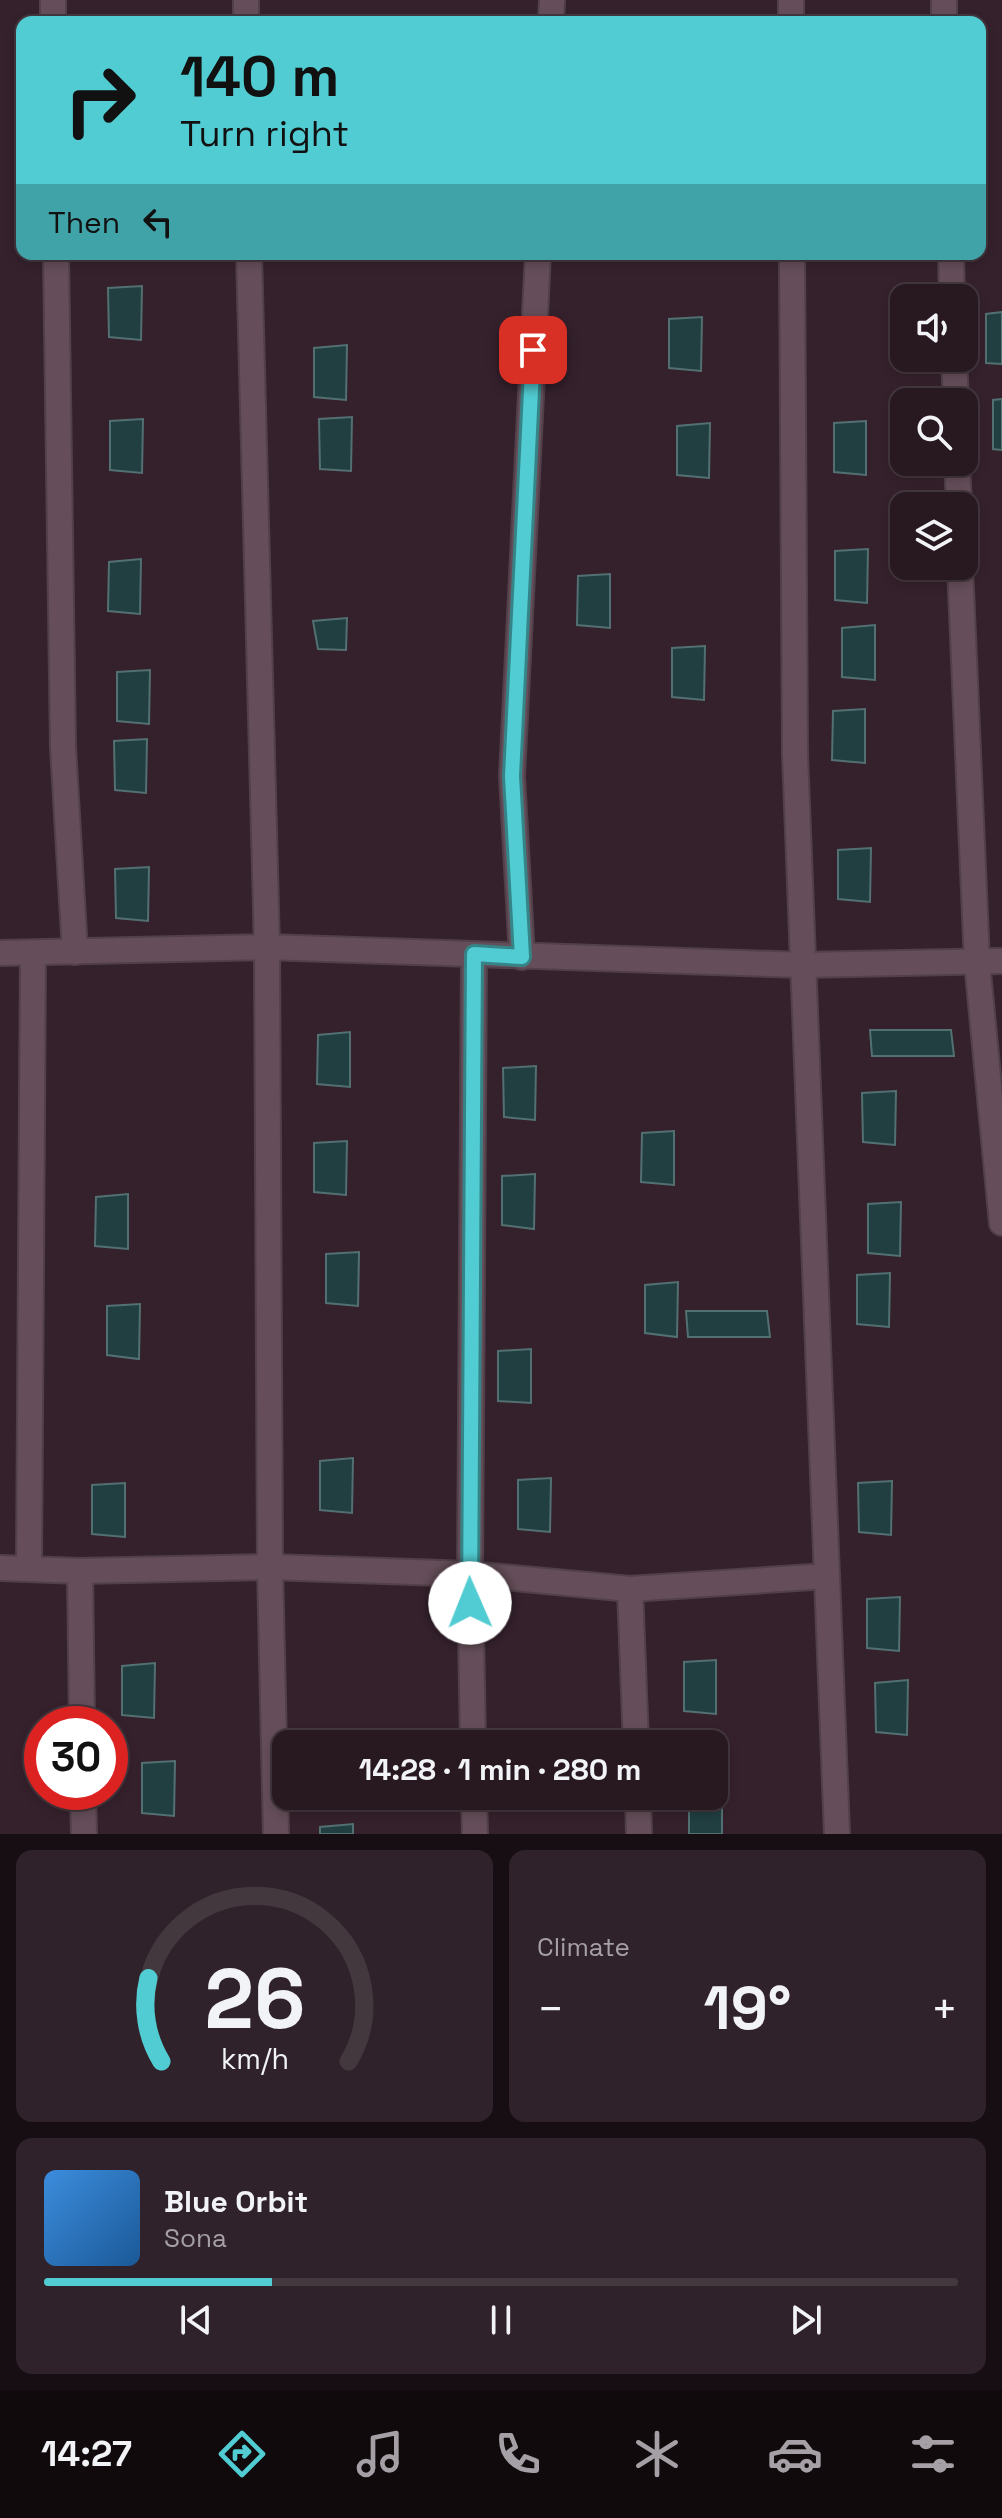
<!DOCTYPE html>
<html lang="en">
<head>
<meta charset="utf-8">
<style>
	:root { --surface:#281921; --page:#30222a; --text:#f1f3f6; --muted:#a5a0a5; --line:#44383f; --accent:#51ccd2 }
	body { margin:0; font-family:"Space Grotesk",sans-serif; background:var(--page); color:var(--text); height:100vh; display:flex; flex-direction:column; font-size:30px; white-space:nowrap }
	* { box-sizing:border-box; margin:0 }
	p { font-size:26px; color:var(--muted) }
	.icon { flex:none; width:44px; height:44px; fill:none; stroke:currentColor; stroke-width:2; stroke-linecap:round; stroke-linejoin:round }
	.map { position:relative; height:1834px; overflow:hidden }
	.side { display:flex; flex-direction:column; gap:16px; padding:16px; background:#160e12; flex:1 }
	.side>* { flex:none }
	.top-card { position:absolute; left:16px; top:16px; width:970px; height:244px; border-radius:16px; box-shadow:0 4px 12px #0003,0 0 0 2px var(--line); background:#51ccd2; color:#111; overflow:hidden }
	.buttons { position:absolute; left:890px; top:284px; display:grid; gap:16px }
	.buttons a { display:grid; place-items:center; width:88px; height:88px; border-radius:16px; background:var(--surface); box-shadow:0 4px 12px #0003,0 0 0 2px var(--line); font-size:40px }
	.speed { position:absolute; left:24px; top:1706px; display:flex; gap:16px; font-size:40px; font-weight:700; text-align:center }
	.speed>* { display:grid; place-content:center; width:104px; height:104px; border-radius:50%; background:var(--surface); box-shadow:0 4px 12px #0003,0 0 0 2px var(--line); line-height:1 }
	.speed .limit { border:12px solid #d22; background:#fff; color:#111 }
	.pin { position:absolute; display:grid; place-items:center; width:68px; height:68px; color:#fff; margin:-34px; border-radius:16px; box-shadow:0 4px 12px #0006 }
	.me { position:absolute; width:88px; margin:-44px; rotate:359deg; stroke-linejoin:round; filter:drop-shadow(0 0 6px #0008) }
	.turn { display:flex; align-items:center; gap:28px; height:168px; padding:0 32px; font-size:36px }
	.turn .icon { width:104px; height:104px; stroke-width:2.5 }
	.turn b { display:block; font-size:56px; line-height:68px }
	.then { display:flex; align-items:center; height:76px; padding:0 32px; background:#0003; gap:16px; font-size:30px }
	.big { font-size:60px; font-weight:600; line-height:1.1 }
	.side .tile { flex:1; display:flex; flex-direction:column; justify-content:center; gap:12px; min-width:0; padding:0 28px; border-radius:16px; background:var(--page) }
	.side .dial { align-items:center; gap:0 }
	.dial svg { height:208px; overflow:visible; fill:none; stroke:var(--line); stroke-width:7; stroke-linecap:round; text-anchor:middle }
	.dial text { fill:var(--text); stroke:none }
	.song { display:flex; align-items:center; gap:24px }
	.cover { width:96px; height:96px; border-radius:12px; background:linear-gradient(135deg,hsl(210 70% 55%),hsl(210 70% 35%)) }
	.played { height:8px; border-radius:4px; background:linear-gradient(90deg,var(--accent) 25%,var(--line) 25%) }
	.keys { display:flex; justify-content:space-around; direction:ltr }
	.heat { display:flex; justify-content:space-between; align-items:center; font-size:44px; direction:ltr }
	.side .tiles { flex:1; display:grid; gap:16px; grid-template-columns:1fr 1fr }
	.tile:last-child { grid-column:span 2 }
	.trip { position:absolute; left:272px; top:1730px; width:456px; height:80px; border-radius:16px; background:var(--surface); box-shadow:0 4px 12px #0003,0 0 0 2px var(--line); font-weight:600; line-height:80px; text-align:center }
	.dock { display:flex; height:128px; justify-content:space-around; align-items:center; background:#100a0d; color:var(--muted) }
	.dock .icon { width:56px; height:56px }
	.dock .on { color:var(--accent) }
	.dock b { font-size:36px; color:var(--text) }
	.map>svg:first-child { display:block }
	.building { fill:#213e40; stroke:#527072; stroke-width:2 }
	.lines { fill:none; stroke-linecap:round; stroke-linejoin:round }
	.street-casing { stroke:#514049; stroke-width:28 }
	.secondary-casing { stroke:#514049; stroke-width:28 }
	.street { stroke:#654e59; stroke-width:24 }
	.secondary { stroke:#654e59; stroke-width:24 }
	.route-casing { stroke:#358588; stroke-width:20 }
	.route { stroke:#51ccd2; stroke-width:14 }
</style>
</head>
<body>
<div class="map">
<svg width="1002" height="1834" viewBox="0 0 1002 1834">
	<rect width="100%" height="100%" fill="#35212c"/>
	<!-- building -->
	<path class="building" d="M142,286L141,340L109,337L108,288Z
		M1002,312V364L986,363V314Z
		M702,317L701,371L669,368V319Z
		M347,345L346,400L314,397V348Z
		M1002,399V450L993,449V400Z
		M352,417L351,471L320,469L319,419Z
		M143,419L142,473L110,470V421Z
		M866,421V475L834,472V423Z
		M710,423L709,478L677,475V426Z
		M868,549L867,603L835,600V551Z
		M141,559L140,614L108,611L109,562Z
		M610,574V628L577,625L578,576Z
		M347,618L346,650L318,649L313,621Z
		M875,625V680L842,677V628Z
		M705,646L704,700L672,697V648Z
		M150,670L149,724L117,721V672Z
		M865,709V763L832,760L833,711Z
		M147,739L146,793L115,790L114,741Z
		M871,848L870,902L838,899V850Z
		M149,867L148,921L116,918L115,869Z
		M870,1030H951L954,1056H872Z
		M350,1032V1087L317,1084L318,1035Z
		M536,1066L535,1120L504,1117L503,1068Z
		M896,1091L895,1145L863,1142L862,1093Z
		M674,1131V1185L641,1182L642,1133Z
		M347,1141L346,1195L314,1192V1143Z
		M535,1174L534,1229L502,1225V1176Z
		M128,1194V1249L95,1246L96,1197Z
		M901,1202L900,1256L868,1253V1204Z
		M359,1252L358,1306L326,1303V1254Z
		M890,1273L889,1327L857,1324V1275Z
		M678,1282L677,1337L645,1333V1285Z
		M140,1304L139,1359L107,1355V1306Z
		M686,1311H767L770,1337H688Z
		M531,1349V1403L498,1401V1351Z
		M353,1458L352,1513L320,1510V1461Z
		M551,1478L550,1532L518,1529V1480Z
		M892,1481L891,1535L859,1532L858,1483Z
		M125,1483V1537L92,1534V1485Z
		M900,1597L899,1651L867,1648V1599Z
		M716,1660V1714L684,1711V1662Z
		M155,1663L154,1718L122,1715V1666Z
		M908,1680L907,1735L876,1732L875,1683Z
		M175,1761L174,1816L142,1813V1763Z
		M714,1785H722V1834H689V1796H714Z
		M353,1824V1834H320V1827Z"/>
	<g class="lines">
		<defs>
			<path id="street" d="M53,0V22
				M791,0V22
				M944,0V22
				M551,22L552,0
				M56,254L63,747L75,952
				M792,254L795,754L837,1834
				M951,254L952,298
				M954,358L956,402
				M957,462L959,506
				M960,566L977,962L1002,1223
				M522,957L512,776L538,254
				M0,1568L80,1571L270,1567L470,1574L630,1589L827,1576
				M29,1568L33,953
				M80,1571L82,1724
				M630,1589L636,1744
				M473,1744L470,1574L474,954
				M83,1792L84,1834
				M474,1796L475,1834
				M638,1796L639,1834"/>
			<path id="secondary" d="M246,0V22
				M249,254L267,947L270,1567L276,1834
				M0,953L267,947L803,965L1002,961"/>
		</defs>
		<!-- street casing -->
		<use href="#street" class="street-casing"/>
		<!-- secondary casing -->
		<use href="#secondary" class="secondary-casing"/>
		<!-- street -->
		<use href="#street" class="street"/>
		<!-- secondary -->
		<use href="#secondary" class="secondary"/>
	</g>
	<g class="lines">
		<defs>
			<path id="route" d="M470,1603L474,954L522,957L512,776L533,350"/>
		</defs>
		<!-- route casing -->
		<use href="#route" class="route-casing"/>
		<!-- route -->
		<use href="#route" class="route"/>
	</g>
</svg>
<div class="buttons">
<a><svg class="icon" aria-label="sound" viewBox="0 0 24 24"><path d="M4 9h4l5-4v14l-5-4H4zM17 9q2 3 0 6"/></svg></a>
<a><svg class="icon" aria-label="search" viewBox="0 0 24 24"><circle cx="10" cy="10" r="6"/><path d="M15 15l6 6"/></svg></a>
<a><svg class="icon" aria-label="layers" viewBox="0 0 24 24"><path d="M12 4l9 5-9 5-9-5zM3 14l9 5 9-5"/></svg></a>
</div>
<div class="speed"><div class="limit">30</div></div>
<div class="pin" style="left:533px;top:350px;background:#d93025"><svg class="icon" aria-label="arrive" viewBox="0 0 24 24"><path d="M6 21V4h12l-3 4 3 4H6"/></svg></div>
<svg class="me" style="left:470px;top:1603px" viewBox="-20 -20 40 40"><circle r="19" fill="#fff"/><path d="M0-13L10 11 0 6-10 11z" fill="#51ccd2"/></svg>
<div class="trip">14:28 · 1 min · 280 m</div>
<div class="top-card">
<div class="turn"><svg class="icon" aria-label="right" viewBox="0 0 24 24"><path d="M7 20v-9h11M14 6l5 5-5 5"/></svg><div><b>140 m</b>Turn right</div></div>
<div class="then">Then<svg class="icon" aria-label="left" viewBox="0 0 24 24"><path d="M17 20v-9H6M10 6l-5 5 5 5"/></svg></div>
</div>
</div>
<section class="side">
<div class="tiles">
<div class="tile dial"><svg viewBox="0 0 100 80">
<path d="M14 69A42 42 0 1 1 86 69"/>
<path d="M14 69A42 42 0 0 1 9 37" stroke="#51ccd2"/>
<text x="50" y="56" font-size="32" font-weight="700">26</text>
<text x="50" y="72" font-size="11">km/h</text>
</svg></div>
<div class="tile"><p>Climate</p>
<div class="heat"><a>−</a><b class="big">19°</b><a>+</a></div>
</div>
<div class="tile">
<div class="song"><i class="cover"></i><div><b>Blue Orbit</b><p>Sona</p></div></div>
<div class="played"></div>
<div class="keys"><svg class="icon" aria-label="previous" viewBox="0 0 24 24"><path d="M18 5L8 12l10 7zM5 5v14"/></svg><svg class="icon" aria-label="pause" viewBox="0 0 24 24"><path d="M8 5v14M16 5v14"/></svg><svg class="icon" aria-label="next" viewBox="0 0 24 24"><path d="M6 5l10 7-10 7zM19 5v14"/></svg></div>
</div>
</div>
</section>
<nav class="dock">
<b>14:27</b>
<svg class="icon on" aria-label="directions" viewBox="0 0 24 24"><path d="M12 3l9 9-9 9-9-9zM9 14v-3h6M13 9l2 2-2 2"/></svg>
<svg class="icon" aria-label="music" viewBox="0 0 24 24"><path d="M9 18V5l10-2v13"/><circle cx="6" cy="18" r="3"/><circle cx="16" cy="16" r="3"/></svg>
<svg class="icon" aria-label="phone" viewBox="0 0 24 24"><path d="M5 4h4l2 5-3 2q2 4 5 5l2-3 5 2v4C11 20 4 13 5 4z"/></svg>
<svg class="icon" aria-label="climate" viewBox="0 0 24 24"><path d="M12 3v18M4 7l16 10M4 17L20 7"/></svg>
<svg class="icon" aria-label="car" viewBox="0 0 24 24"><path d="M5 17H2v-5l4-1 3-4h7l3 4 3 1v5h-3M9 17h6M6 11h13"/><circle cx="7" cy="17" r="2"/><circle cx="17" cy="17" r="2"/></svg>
<svg class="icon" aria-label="filters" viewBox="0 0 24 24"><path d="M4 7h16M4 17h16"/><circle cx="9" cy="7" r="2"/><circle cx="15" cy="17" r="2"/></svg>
</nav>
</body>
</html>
